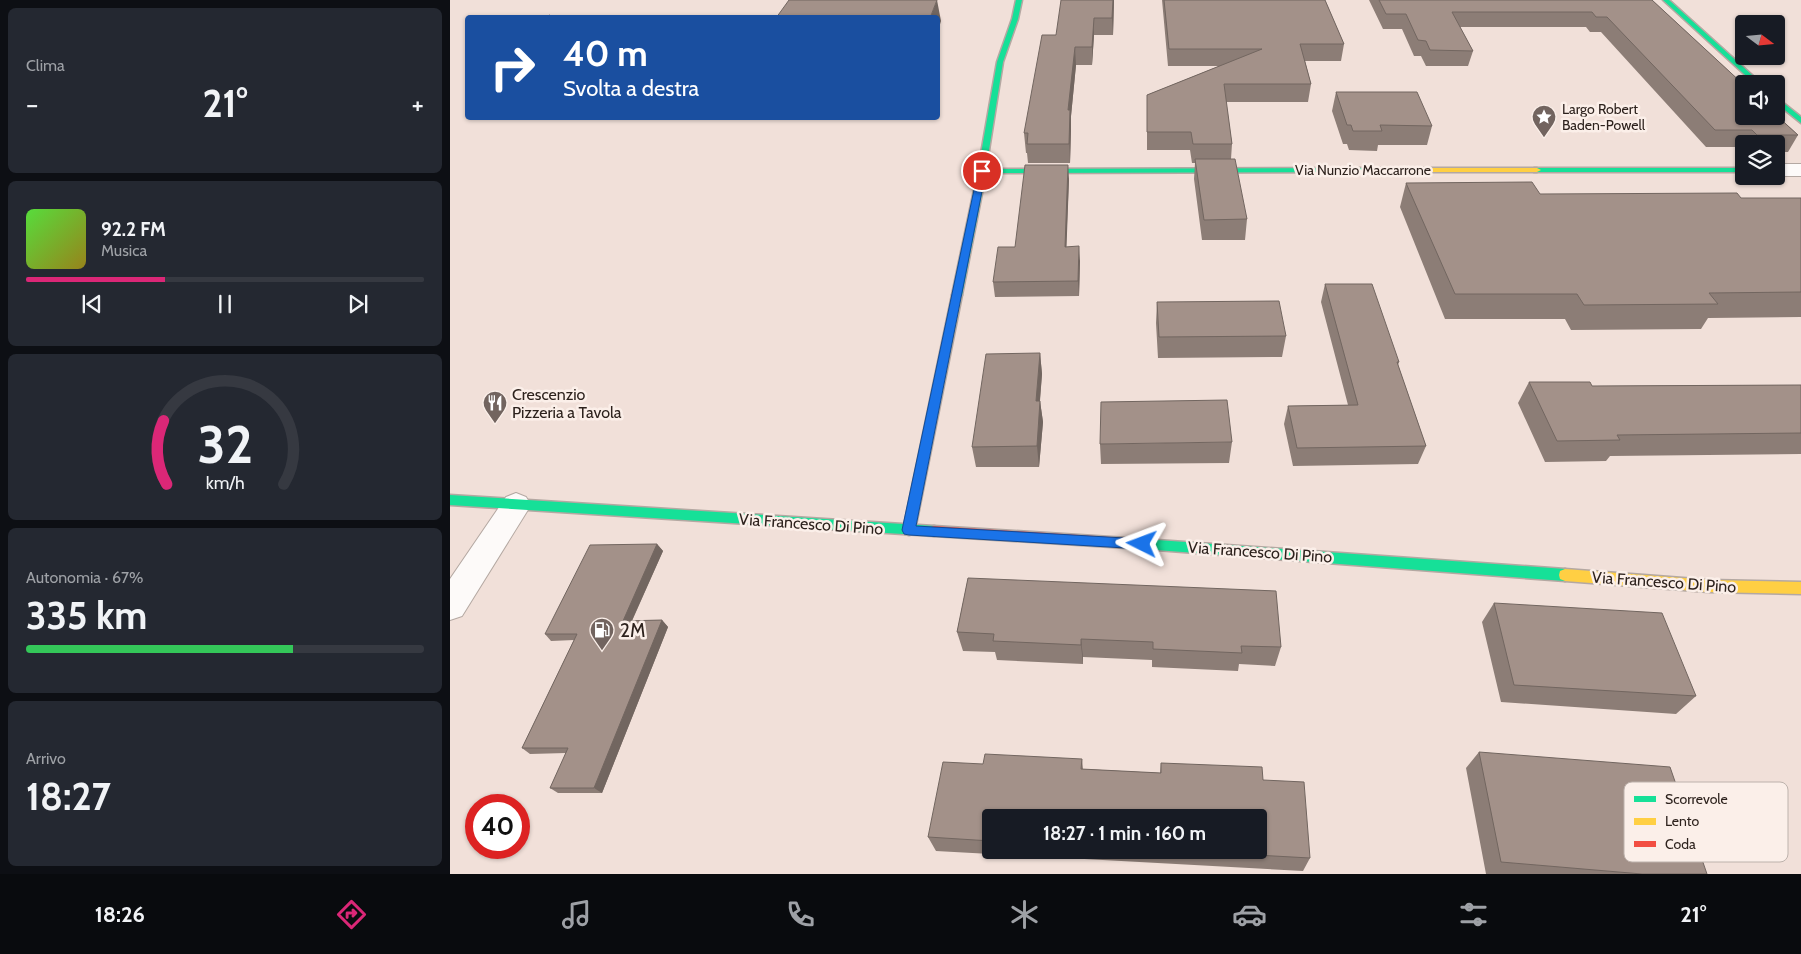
<!DOCTYPE html>
<html lang="it">
<head>
<meta charset="utf-8">
<style>
	:root { --surface:#171b24; --page:#242831; --text:#f1f3f6; --muted:#9ea1a6; --line:#363941; --accent:#db2777 }
	body { margin:0; font-family:Cabin,sans-serif; background:var(--page); color:var(--text); height:100vh; display:flex; flex-direction:column; font-size:19px; white-space:nowrap }
	* { box-sizing:border-box; margin:0 }
	p { font-size:16px; color:var(--muted) }
	.icon { flex:none; width:28px; height:28px; fill:none; stroke:currentColor; stroke-width:2; stroke-linecap:round; stroke-linejoin:round }
	.map { position:relative; flex:1; overflow:hidden }
	.drawer { display:flex; flex-direction:column; gap:8px; padding:8px; background:#0d0f14; width:450px }
	.drawer>* { flex:none }
	.top-card { position:absolute; left:15px; top:15px; width:475px; height:105px; border-radius:5px; box-shadow:0 1px 4px #0004; background:#1a4fa0; color:#fff; overflow:hidden }
	.needle { width:32px; rotate:106deg }
	.fabs { position:absolute; left:1285px; top:15px; display:grid; gap:10px }
	.fabs a { display:grid; place-items:center; width:50px; height:50px; border-radius:5px; background:var(--surface); box-shadow:0 1px 4px #0004; font-size:25px }
	.speed { position:absolute; left:15px; top:794px; display:flex; gap:10px; font-size:25px; font-weight:700; text-align:center }
	.speed>* { display:grid; place-content:center; width:65px; height:65px; border-radius:50%; background:var(--surface); box-shadow:0 1px 4px #0004; line-height:1 }
	.speed .limit { border:8px solid #d22; background:#fff; color:#111 }
	.pin { position:absolute; display:grid; place-items:center; width:42px; height:42px; color:#fff; margin:-21px; border:2px solid #fff; border-radius:50%; box-shadow:0 1px 5px #0007 }
	.me { position:absolute; width:55px; margin:-28px; rotate:273deg; stroke-linejoin:round; filter:drop-shadow(0 0 4px #0008) }
	.turn { display:flex; align-items:center; gap:18px; height:105px; padding:0 15px; font-size:22px }
	.turn .icon { width:65px; height:65px; stroke-width:2.5 }
	.turn b { display:block; font-size:35px; line-height:42px }
	.big { font-size:38px; font-weight:800; line-height:1.1 }
	.drawer .tile { flex:1; display:flex; flex-direction:column; justify-content:center; gap:8px; min-width:0; padding:0 18px; border-radius:8px; background:var(--page) }
	.drawer .dial { align-items:center; gap:0 }
	.dial svg { height:130px; overflow:visible; fill:none; stroke:var(--line); stroke-width:7; stroke-linecap:round; text-anchor:middle }
	.dial text { fill:var(--text); stroke:none }
	.song { display:flex; align-items:center; gap:15px }
	.cover { width:60px; height:60px; border-radius:8px; background:linear-gradient(135deg,hsl(110 70% 55%),hsl(50 70% 35%)) }
	.played { height:5px; border-radius:2px; background:linear-gradient(90deg,var(--accent) 35%,var(--line) 35%) }
	.keys { display:flex; justify-content:space-around; direction:ltr }
	.heat { display:flex; justify-content:space-between; align-items:center; font-size:28px; direction:ltr }
	.charge { height:8px; border-radius:4px; background:linear-gradient(90deg,#34c759 67%,var(--line) 0) }
	.trip { position:absolute; left:532px; top:809px; width:285px; height:50px; border-radius:5px; background:var(--surface); box-shadow:0 1px 4px #0004; font-weight:800; line-height:50px; text-align:center }
	.tab-bar { display:flex; height:80px; justify-content:space-around; align-items:center; background:#090b0e; color:var(--muted) }
	.tab-bar .icon { width:35px; height:35px }
	.tab-bar .on { color:var(--accent) }
	.tab-bar b { font-size:22px; color:var(--text) }
	main { display:flex; flex:1; min-height:0 }
	.map>svg:first-child { display:block }
	.lines { fill:none; stroke-linecap:round; stroke-linejoin:round }
	.street-casing { stroke:#b4a8a2; stroke-width:2 }
	.fast-casing { stroke:#b4a8a2; stroke-width:3 }
	.slow-casing { stroke:#b4a8a2; stroke-width:3 }
	.jam-casing { stroke:#b4a8a2; stroke-width:3 }
	.street { fill:#fdfaf9; fill-rule:evenodd }
	.fast { fill:#16e098; fill-rule:evenodd }
	.slow { fill:#ffcf43; fill-rule:evenodd }
	.jam { fill:#f24e42; fill-rule:evenodd }
	.wall { fill:#8c7d76; fill-rule:evenodd }
	.shaded-wall { fill:#726660 }
	.building { fill:#a39189; stroke:#726660 }
	.route { fill:#1a73e8; stroke:#114b97 }
	.labels { text-anchor:middle; dominant-baseline:central; stroke-width:5; stroke-linejoin:round; paint-order:stroke }
	.far-poi-label { font-size:14px; fill:#2d221d; stroke:#fbefe9; text-anchor:start }
	.far-street-label { font-size:14px; fill:#2d221d; stroke:#fbefe9 }
	.poi-label { font-size:16px; fill:#2d221d; stroke:#fbefe9; text-anchor:start }
	.street-label { font-size:16px; fill:#2d221d; stroke:#fbefe9 }
	.near-poi-label { font-size:19px; fill:#2d221d; stroke:#fbefe9; text-anchor:start }
	.key { fill:#fbefe9; stroke:#bdb2ac; stroke-width:1 }
	.key-label { font-size:14px; fill:#2d221d }
</style>
</head>
<body>
<main>
<section class="drawer">
<div class="tile"><p>Clima</p>
<div class="heat"><a>−</a><b class="big">21°</b><a>+</a></div>
</div>
<div class="tile">
<div class="song"><i class="cover"></i><div><b>92.2 FM</b><p>Musica</p></div></div>
<div class="played"></div>
<div class="keys"><svg class="icon" aria-label="previous" viewBox="0 0 24 24"><path d="M18 5L8 12l10 7zM5 5v14"/></svg><svg class="icon" aria-label="pause" viewBox="0 0 24 24"><path d="M8 5v14M16 5v14"/></svg><svg class="icon" aria-label="next" viewBox="0 0 24 24"><path d="M6 5l10 7-10 7zM19 5v14"/></svg></div>
</div>
<div class="tile dial"><svg viewBox="0 0 100 80">
<path d="M14 69A42 42 0 1 1 86 69"/>
<path d="M14 69A42 42 0 0 1 12 30" stroke="#db2777"/>
<text x="50" y="56" font-size="32" font-weight="700">32</text>
<text x="50" y="72" font-size="11">km/h</text>
</svg></div>
<div class="tile"><p>Autonomia · 67%</p><b class="big">335 km</b><div class="charge"></div></div>
<div class="tile"><p>Arrivo</p><b class="big">18:27</b></div>
</section>
<div class="map">
<svg width="1351" height="874" viewBox="0 0 1351 874">
	<rect width="100%" height="100%" fill="#f1e0d9"/>
	<g class="lines">
		<defs>
			<path id="street" d="M1326,164H1351V176H1326Z
				M66,493L76,497L81,505L76,513L12,616L0,620V579L56,497Z"/>
			<path id="fast" d="M566,0H572L568,19L553,62L536,169L928,168L932,170L928,172L536,173L512,295L510,297H504L502,295L528,171L547,62L562,19Z
				M1213,0H1219L1312,84H1305Z
				M1326,97L1351,117V123L1326,103Z
				M1084,168H1294V172H1084Z
				M0,495L484,526L488,527L490,531L488,535L484,536L0,505Z
				M693,539L1115,569L1120,571L1121,575L1120,579L1115,581L693,549L689,548L687,544L689,540Z"/>
			<path id="slow" d="M925,168H1087L1091,170L1087,172H925Z
				M507,292L512,295L465,530L463,534L459,535L455,534L453,530L502,295Z
				M1115,569L1259,580L1351,582V594L1259,592L1115,581L1110,579L1109,575L1110,571Z"/>
			<path id="jam" d="M484,526L693,539L697,540L699,544L697,548L693,549L484,536L480,535L478,531L480,527Z"/>
		</defs>
		<!-- street casing -->
		<use href="#street" class="street-casing"/>
		<!-- fast casing -->
		<use href="#fast" class="fast-casing"/>
		<!-- slow casing -->
		<use href="#slow" class="slow-casing"/>
		<!-- jam casing -->
		<use href="#jam" class="jam-casing"/>
		<!-- street -->
		<use href="#street" class="street"/>
		<!-- fast -->
		<use href="#fast" class="fast"/>
		<!-- slow -->
		<use href="#slow" class="slow"/>
		<!-- jam -->
		<use href="#jam" class="jam"/>
	</g>
	<!-- wall -->
	<path class="wall" d="M664,0L663,35H644L642,65H626L621,116V129L620,163H578L577,153H576L574,133L606,35Z
		M712,0H875L894,44L891,61H855L861,84L858,102H776L782,144L781,159L797,219L795,240H752L744,179L745,163H742L740,150H697V95L769,66H718Z
		M919,0H1202L1348,135L1338,152H1326V144H1294V149L1292,147H1256L1151,32H1140L1136,27H1010L1023,51L1018,66H976L971,56H964L952,29H933Z
		M886,92L982,126L977,145H928L927,151L899,150L897,144H893L882,111Z
		M619,179L616,247L630,261L629,296L545,297L543,282Z
		M956,183L1090,194L1291,198H1351V317L1258,318L1251,329L1121,330L1115,319H995L950,207Z
		M875,284L949,362L948,365L976,446L968,464L843,466L834,424L838,406L898,405L871,302Z
		M707,302L836,336L832,357L708,358L706,323Z
		M590,353L592,374L590,401L593,422L589,467H526L522,447Z
		M1079,382L1142,386L1351,385V454L1160,456L1156,461L1095,462L1068,403Z
		M782,442L779,463L651,464L650,444Z
		M207,544L213,551L182,621L212,620L218,627L152,793H108L100,788L116,753L80,754L72,748L124,640L101,641L95,634Z
		M518,578L831,647L825,666L789,664L788,671L702,667V660L633,657V664L547,660L545,652L513,651L507,632Z
		M1044,603L1246,696L1226,714L1051,702L1032,622Z
		M1029,752L1257,874H1036L1016,768Z
		M632,759L633,769L710,773L711,763L813,780L860,858L853,871L486,851L478,837L533,764ZM541,818L809,850H541Z"/>
	<!-- shaded-wall -->
	<path class="shaded-wall" d="M487,0L491,21L488,31V18H480Z
		M663,0H664L663,35L662,18Z
		M644,18V35L642,65V47Z
		M625,47L626,65L621,116V129L620,163L618,110Z
		M618,165L619,179L616,261L615,247Z
		M629,246L630,261L629,296L628,281Z
		M590,353L592,374L588,422L586,401Z
		M590,401L593,422L589,467L587,446Z
		M207,544L213,551L179,627L173,621Z
		M212,620L218,627L152,793L144,788Z
		M631,639L633,657V664L631,645Z"/>
	<!-- building -->
	<path class="building" d="M339,0H487L480,18H326Z
		M611,0H663L662,18H644L642,47H625L618,110H620L619,144H577L578,133H574L592,35H606Z
		M714,0H875L894,44H850L861,84H774L782,144H743L741,132H697V95L812,49H719Z
		M929,0H1202L1294,85V116H1326V115L1348,135H1307L1302,130H1265L1157,17H1146L1142,12H1002L1023,51L980,50L976,41L968,40L956,14H936Z
		M100,15L102,18H92Z
		M886,92H967L982,126L930,125L932,131H903L901,125H897Z
		M745,159H785L797,219L754,220Z
		M575,165H618L615,247L629,246L628,281L543,282L548,247H565Z
		M1082,182L1090,194L1287,193L1291,198H1351V292L1259,293L1268,304L1134,305L1127,294H1005L956,183Z
		M875,284H922L949,362H947L976,446L847,448L838,406L908,405Z
		M829,301L836,336L709,337L707,302Z
		M590,353L586,401H590L587,446L522,447L536,354Z
		M1079,382H1140L1142,386L1351,385V433L1167,435L1170,440L1107,441Z
		M777,400L782,442L650,444L651,402Z
		M207,544L173,621L212,620L144,788H100L118,748H72L127,634H95L140,545Z
		M518,578L826,591L831,647L791,646L792,653L703,649V642L631,639V645L543,641L544,634L507,632Z
		M1044,603L1212,613L1246,696L1064,685Z
		M1029,752L1220,767L1257,874H1192L1051,862Z
		M535,754L632,759L631,769L711,773V763L812,767L813,780L854,782L860,858L716,850H809V818H541V841L478,837L493,762L533,764Z"/>
	<!-- route -->
	<path class="route" d="M532,168L536,171L466,526L692,539L697,540L699,544L697,548L692,549L459,535L454,534L452,530L528,171Z"/>
	<!-- icons -->
	<defs>
		<symbol id="sight-pin" viewBox="-11 -11 22 30"><path d="M0 17L-7.5 6A9.5 9.5 0 1 1 7.5 6Z" fill="#72645f" stroke="#fbefe9"/><path d="M0-6L1.8-2.2L6-1.7L2.9 1.2L3.7 5.4L0 3.3L-3.7 5.4L-2.9 1.2L-6-1.7L-1.8-2.2Z" fill="#fff"/></symbol>
		<symbol id="restaurant-pin" viewBox="-11 -11 22 30"><path d="M0 17L-7.5 6A9.5 9.5 0 1 1 7.5 6Z" fill="#72645f" stroke="#fbefe9"/><path d="M-5-6h1v4h1v-4h1v4h1v-4h1v5L-1.5 .5V6h-2V.5L-5-1ZM5-6V6H3V1.5H1.5Q1.5-4 5-6Z" fill="#fff"/></symbol>
		<symbol id="fuel-pin" viewBox="-11 -11 22 30"><path d="M0 17L-7.5 6A9.5 9.5 0 1 1 7.5 6Z" fill="#72645f" stroke="#fbefe9"/><path d="M-5.5-6h7V0h2V4h1.3V-2.5L3-4.5l.8-.8L6-3V5H2.5V1h-1V6h-7ZM-4.2-4.7v3.2H.2V-4.7Z" fill="#fff"/></symbol>
	</defs>
	<g fill-rule="evenodd">
		<use href="#sight-pin" x="1080" y="103" width="28" height="38"/>
		<use href="#restaurant-pin" x="31" y="389" width="28" height="38"/>
		<use href="#fuel-pin" x="138" y="616" width="28" height="38"/>
	</g>
	<g class="labels">
		<!-- far-poi labels -->
		<g class="far-poi-label">
			<text x="1112" y="109">Largo Robert<tspan x="1112" dy="16">Baden-Powell</tspan></text>
		</g>
		<!-- far-street labels -->
		<g class="far-street-label">
			<text x="913" y="170">Via Nunzio Maccarrone</text>
		</g>
		<!-- poi labels -->
		<g class="poi-label">
			<text x="62" y="394">Crescenzio<tspan x="62" dy="18">Pizzeria a Tavola</tspan></text>
		</g>
		<!-- street labels -->
		<g class="street-label">
			<text transform="translate(361 524) rotate(4)">Via Francesco Di Pino</text>
			<text transform="translate(810 552) rotate(4)">Via Francesco Di Pino</text>
			<text transform="translate(1214 582) rotate(4)">Via Francesco Di Pino</text>
		</g>
		<!-- near-poi labels -->
		<g class="near-poi-label">
			<text x="170" y="630">2M</text>
		</g>
	</g>
	<!-- legend -->
	<rect x="1174" y="782" width="164" height="80" rx="8" class="key"/>
	<rect x="1184" y="796" width="22" height="6" fill="#16e098"/>
	<rect x="1184" y="818" width="22" height="7" fill="#ffcf43"/>
	<rect x="1184" y="841" width="22" height="6" fill="#f24e42"/>
	<g class="key-label">
		<text x="1215" y="804">Scorrevole</text>
		<text x="1215" y="826">Lento</text>
		<text x="1215" y="849">Coda</text>
	</g>
</svg>
<div class="fabs">
<a><svg class="needle" viewBox="-14 -14 28 28"><path d="M0-13l5 13h-10z" fill="#e53935"/><path d="M0 13l5-13h-10z" fill="#9ea1a6"/></svg></a>
<a><svg class="icon" aria-label="sound" viewBox="0 0 24 24"><path d="M4 9h4l5-4v14l-5-4H4zM17 9q2 3 0 6"/></svg></a>
<a><svg class="icon" aria-label="layers" viewBox="0 0 24 24"><path d="M12 4l9 5-9 5-9-5zM3 14l9 5 9-5"/></svg></a>
</div>
<div class="speed"><div class="limit">40</div></div>
<div class="pin" style="left:532px;top:171px;background:#d93025"><svg class="icon" aria-label="arrive" viewBox="0 0 24 24"><path d="M6 21V4h12l-3 4 3 4H6"/></svg></div>
<svg class="me" style="left:692px;top:544px" viewBox="-20 -20 40 40"><path d="M0-17L14 15 0 8-14 15z" fill="#1a73e8" stroke="#fff" stroke-width="4"/></svg>
<div class="trip">18:27 · 1 min · 160 m</div>
<div class="top-card">
<div class="turn"><svg class="icon" aria-label="right" viewBox="0 0 24 24"><path d="M7 20v-9h11M14 6l5 5-5 5"/></svg><div><b>40 m</b>Svolta a destra</div></div>
</div>
</div>
</main>
<nav class="tab-bar">
<b>18:26</b>
<svg class="icon on" aria-label="directions" viewBox="0 0 24 24"><path d="M12 3l9 9-9 9-9-9zM9 14v-3h6M13 9l2 2-2 2"/></svg>
<svg class="icon" aria-label="music" viewBox="0 0 24 24"><path d="M9 18V5l10-2v13"/><circle cx="6" cy="18" r="3"/><circle cx="16" cy="16" r="3"/></svg>
<svg class="icon" aria-label="phone" viewBox="0 0 24 24"><path d="M5 4h4l2 5-3 2q2 4 5 5l2-3 5 2v4C11 20 4 13 5 4z"/></svg>
<svg class="icon" aria-label="climate" viewBox="0 0 24 24"><path d="M12 3v18M4 7l16 10M4 17L20 7"/></svg>
<svg class="icon" aria-label="car" viewBox="0 0 24 24"><path d="M5 17H2v-5l4-1 3-4h7l3 4 3 1v5h-3M9 17h6M6 11h13"/><circle cx="7" cy="17" r="2"/><circle cx="17" cy="17" r="2"/></svg>
<svg class="icon" aria-label="filters" viewBox="0 0 24 24"><path d="M4 7h16M4 17h16"/><circle cx="9" cy="7" r="2"/><circle cx="15" cy="17" r="2"/></svg>
<b>21°</b>
</nav>
</body>
</html>
